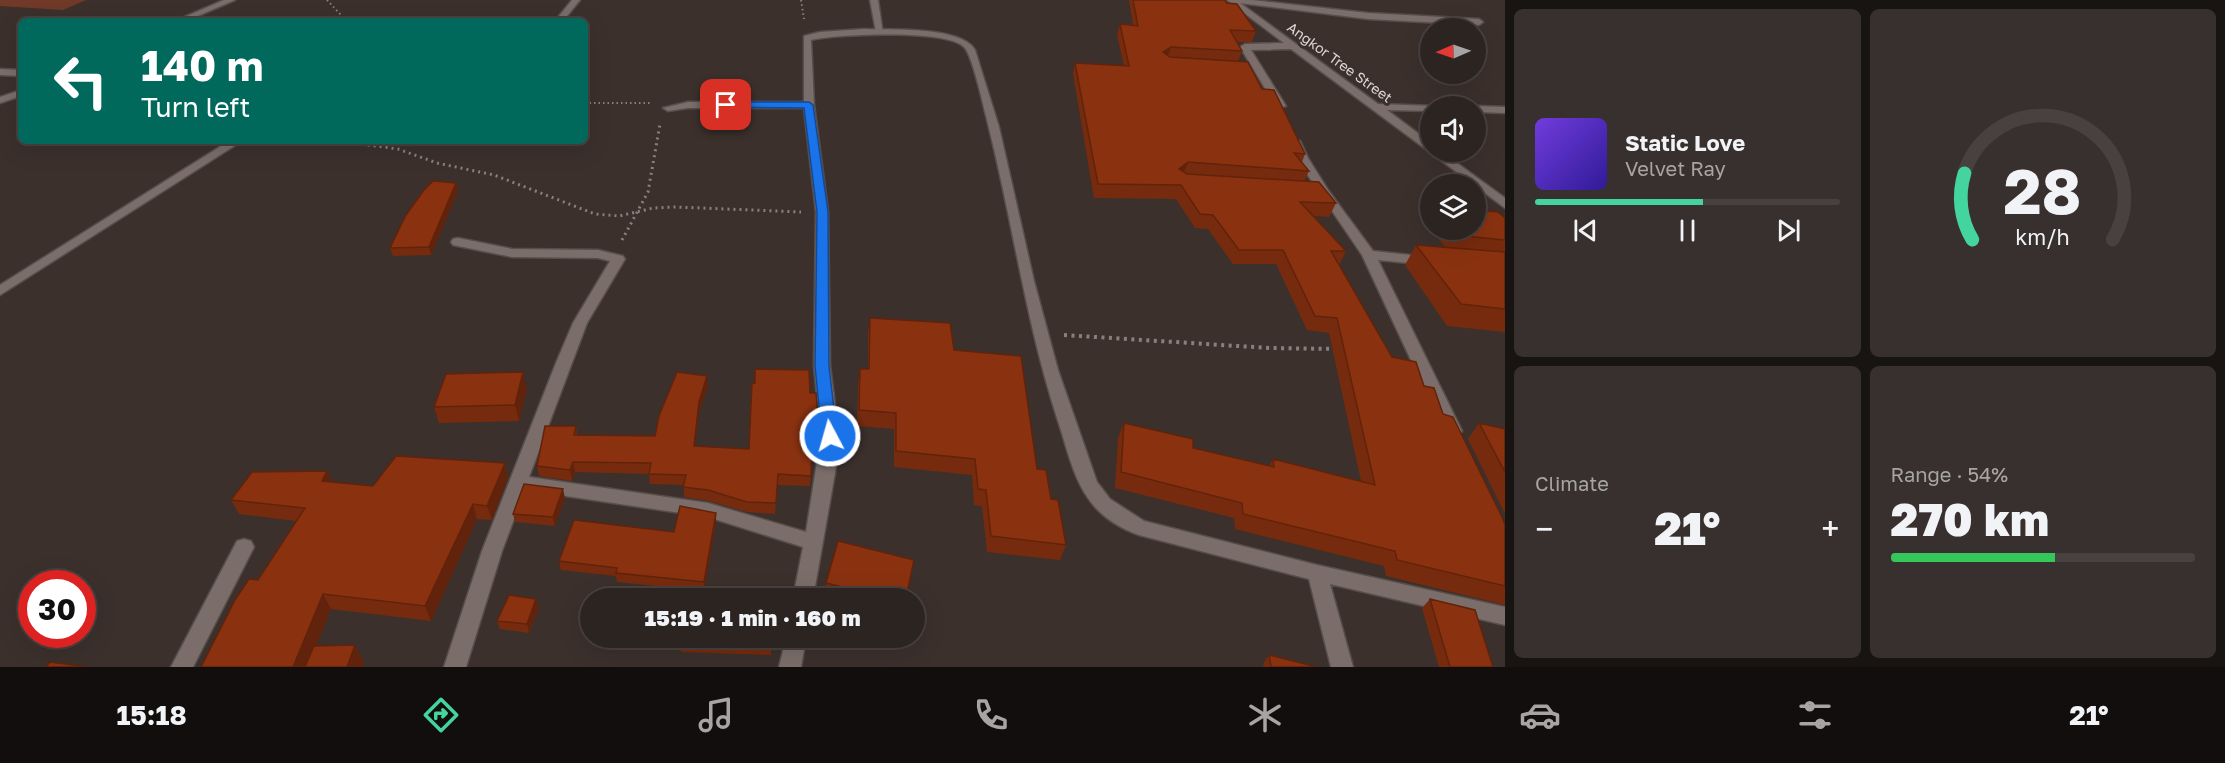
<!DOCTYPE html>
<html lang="en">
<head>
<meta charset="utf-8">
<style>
	:root { --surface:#2c2421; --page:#38302e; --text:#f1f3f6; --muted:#a6a4a5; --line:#48413f; --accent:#43d4a0 }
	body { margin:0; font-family:"Golos Text",sans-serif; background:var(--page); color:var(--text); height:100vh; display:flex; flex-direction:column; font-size:22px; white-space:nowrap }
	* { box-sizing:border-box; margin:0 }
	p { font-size:20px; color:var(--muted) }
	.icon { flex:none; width:33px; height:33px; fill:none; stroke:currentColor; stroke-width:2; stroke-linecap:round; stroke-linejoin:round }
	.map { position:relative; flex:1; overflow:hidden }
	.drawer { display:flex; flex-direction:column; gap:9px; padding:9px; background:#181412; width:720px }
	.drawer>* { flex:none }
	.guide { position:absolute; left:18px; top:18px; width:570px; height:126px; border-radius:9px; box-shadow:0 6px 24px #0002,0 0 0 2px var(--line); background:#00695c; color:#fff; overflow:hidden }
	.needle { width:39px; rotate:268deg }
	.controls { position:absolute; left:1420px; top:18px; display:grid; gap:12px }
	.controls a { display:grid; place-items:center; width:66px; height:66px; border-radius:50%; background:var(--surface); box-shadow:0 6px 24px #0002,0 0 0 2px var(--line); font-size:30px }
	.speed { position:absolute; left:18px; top:570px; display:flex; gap:12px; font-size:30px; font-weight:700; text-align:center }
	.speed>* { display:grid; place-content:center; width:78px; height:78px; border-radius:50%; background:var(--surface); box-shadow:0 6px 24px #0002,0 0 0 2px var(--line); line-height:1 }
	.speed .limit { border:9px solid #d22; background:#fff; color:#111 }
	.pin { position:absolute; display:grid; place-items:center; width:51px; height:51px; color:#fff; margin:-26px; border-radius:12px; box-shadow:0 3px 9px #0006 }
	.me { position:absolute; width:66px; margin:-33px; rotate:354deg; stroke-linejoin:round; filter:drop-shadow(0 0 4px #0008) }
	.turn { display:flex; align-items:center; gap:21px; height:126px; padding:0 24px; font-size:27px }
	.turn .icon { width:78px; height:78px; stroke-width:2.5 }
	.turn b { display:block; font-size:42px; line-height:51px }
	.big { font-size:45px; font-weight:800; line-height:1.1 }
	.drawer .tile { flex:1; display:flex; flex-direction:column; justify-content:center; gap:9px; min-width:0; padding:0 21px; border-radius:9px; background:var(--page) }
	.drawer .dial { align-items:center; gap:0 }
	.dial svg { height:156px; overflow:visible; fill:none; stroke:var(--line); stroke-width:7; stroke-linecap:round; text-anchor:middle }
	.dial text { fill:var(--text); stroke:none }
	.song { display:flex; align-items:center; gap:18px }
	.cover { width:72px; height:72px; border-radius:9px; background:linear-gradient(135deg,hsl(260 70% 55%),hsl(250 70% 35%)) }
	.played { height:6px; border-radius:3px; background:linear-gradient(90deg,var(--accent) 55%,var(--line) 55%) }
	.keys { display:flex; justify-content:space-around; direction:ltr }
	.heat { display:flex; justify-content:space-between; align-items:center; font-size:33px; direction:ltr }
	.charge { height:9px; border-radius:4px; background:linear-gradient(90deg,#34c759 54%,var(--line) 0) }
	.drawer .tiles { flex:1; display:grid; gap:9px; grid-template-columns:repeat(2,1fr) }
	.trip { position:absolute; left:580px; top:588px; width:345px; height:60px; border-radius:30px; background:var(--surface); box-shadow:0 6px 24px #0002,0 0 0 2px var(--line); font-weight:800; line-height:60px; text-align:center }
	.dock { display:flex; height:96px; justify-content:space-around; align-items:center; background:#120e0d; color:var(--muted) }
	.dock .icon { width:42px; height:42px }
	.dock .on { color:var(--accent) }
	.dock b { font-size:27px; color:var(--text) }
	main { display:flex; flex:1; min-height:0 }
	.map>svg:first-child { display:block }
	.green { fill:#713a28 }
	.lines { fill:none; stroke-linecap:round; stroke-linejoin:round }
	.service-casing { stroke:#574d4a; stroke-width:3 }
	.minor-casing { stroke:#574d4a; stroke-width:3 }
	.path-far2 { stroke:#89807d; stroke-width:2; stroke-dasharray:1.5 3; stroke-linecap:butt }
	.path-far1 { stroke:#89807d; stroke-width:3; stroke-dasharray:2 4; stroke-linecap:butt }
	.path { stroke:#89807d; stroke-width:4; stroke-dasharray:3 4.5; stroke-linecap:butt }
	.service { fill:#7b6e6a; fill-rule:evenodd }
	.minor { fill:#7b6e6a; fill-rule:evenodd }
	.wall { fill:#772b0e }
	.shaded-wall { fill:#61230b }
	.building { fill:#8a3210; stroke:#61230b; stroke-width:1.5 }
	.route { fill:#1a73e8; stroke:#114b97; stroke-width:1.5 }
	.labels { text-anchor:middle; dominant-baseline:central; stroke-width:6; stroke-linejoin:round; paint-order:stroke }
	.far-street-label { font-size:14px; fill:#ded6d4; stroke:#3b302c }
</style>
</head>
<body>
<main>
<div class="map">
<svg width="1505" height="667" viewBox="0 0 1505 667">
	<rect width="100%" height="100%" fill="#3b302c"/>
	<!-- green -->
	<path class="green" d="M0,0H86L63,10L0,6Z"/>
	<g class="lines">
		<defs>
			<path id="service" d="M870,0H878L883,34L876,32Z
				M1227,0H1252L1368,13L1479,19L1483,22L1479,25L1368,19L1231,2Z
				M21,90V96L0,103V97Z"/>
			<path id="minor" d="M224,0H235L186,21H175Z
				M572,0H580L563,21H555Z
				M1227,0H1236L1378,104L1435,106H1431V111L1387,110L1431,143V152H1442L1505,198V208L1291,49L1251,50L1286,106L1277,108L1240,47L1245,44L1284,43Z
				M864,29C889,30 962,26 975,50L999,127L1034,281L1058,370L1097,482L1110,499L1144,521L1317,565L1505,607V625L1330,584L1353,667H1331L1309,579L1139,535C1119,528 1100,516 1088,498C1072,475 1066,444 1057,418C1025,319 1012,217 986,116C983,104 972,54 964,47C947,29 836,34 811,40L814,105L828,212L830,366L839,436L835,473L813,598H793L803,547L708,517L525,490L502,551L466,667H444L482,551L556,363L573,323L610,261L598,258L512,257L453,245L451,242L453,239L458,238L512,249L598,250L623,256L625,259L587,323L529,477L708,503L806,532L821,436L814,366L816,212L804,108H688L668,111L663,108L688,102H804V36L820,32Z
				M0,69L21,70V76L0,75Z
				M1474,106H1476L1505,107V113L1476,112V106Z
				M1296,140L1300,141L1308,158L1328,190L1373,251L1429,257L1436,261L1429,265L1378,260L1462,431L1459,435H1447L1444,431L1362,255L1296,158L1290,143Z
				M229,141H242L0,295V285Z
				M244,539L251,541L254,547L193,667H171L237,541Z
				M786,638H806L801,667H779Z"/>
		</defs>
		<!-- service casing -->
		<use href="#service" class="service-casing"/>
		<!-- minor casing -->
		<use href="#minor" class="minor-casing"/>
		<!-- path-far2 -->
		<path class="path-far2" d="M327,0L341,15L338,21
			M801,0L804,19
			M585,103H650"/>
		<!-- path-far1 -->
		<path class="path-far1" d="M338,141L398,149L437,163L494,175L595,214L619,216L653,208L676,207L801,212
			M622,240L648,192L660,124"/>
		<!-- path -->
		<path class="path" d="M1064,335L1269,348L1338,349"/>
		<!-- service -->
		<use href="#service" class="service"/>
		<!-- minor -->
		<use href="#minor" class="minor"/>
	</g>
	<!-- wall -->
	<path class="wall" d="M1129,0H1225L1227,3L1256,31L1252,42H1236L1242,51L1238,61L1262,89L1305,154L1302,162L1309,171L1304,182L1336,203L1329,217L1314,216L1346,251L1339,265L1392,357L1424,386L1443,414L1505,525V605L1386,576L1384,566L1235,529L1234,518L1115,488L1118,438L1124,423L1193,448L1269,466L1273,459L1361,481L1329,333L1307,330L1276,264H1233L1208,229L1195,228L1176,199L1094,198L1073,74L1075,63L1124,66L1117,35L1120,24L1133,25Z
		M456,183L458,191L431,255L393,256L390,248Z
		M1505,218V332L1447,326L1405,265L1416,245L1445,247L1435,234L1438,230H1476Z
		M870,318L954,350L1037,469L1051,499L1066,545L1060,560L987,552L982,506L974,505L972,475L894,467V429L857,426L858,384L860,369H868V333Z
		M708,387L699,412L695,446L749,449L810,393L818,441L816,454H812L810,486L777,485L775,514L747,512L709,501L684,497V485L650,484L649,474L575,472L572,481L539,476L537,466L576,426L577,435L655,436Z
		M527,389L519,421L439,423L434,407Z
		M1479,423L1505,429V514L1468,439Z
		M505,463L508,478L492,520L477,519L431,621L331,609L316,646L364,662L362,667H201L296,521L239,514L231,500L332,482L373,486Z
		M565,498L555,526L515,522L513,514Z
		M716,522L704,591L617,582L616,576L561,570L559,561Z
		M826,583L907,598H825Z
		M1430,599L1493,667H1439L1422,608Z
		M539,608L529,633L500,629L497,621Z
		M772,638L771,655L681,652L680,643Z
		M1269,655L1317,667H1264L1263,664Z"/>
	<!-- shaded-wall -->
	<path class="shaded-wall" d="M1171,47L1167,58L1163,52Z
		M1188,162L1183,175L1179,169Z
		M456,183L458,191L431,255L429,247Z
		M523,372L527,389L519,421L515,405Z
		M707,376L708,387L699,412L694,457V446L699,402Z
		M573,462L575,472L572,481L570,470Z
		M505,463L508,478L492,520L487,506Z
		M327,471L334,485L322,481Z
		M563,489L565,498L555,526L553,517Z
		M473,504L477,519L431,621L425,606Z
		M716,513V522L704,591V582Z
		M323,594L331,609L308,667H293Z
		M536,599L539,608L529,633L527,624Z
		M355,645L364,662L362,667H347Z"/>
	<!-- building -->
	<path class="building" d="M1133,0H1225L1227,3L1237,4L1256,31L1230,30L1242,51L1171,47L1163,52L1170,57L1248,62L1262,89L1274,90L1305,154L1294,153L1309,171L1188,162L1179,169L1187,174L1319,182L1336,203L1300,202L1346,251H1331L1392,357L1416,362L1424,386L1434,388L1443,414L1453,417L1502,517L1505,525V586L1397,560L1395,551L1243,514L1242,503L1121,472L1124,423L1193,439V448L1274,467L1273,459L1375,485L1337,318L1315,316L1283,250H1239L1213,215L1200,214L1181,185L1098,184L1075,63L1129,66L1120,24L1138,26Z
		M433,181L456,183L429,247L390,248L406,215L424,190Z
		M1476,210L1498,212L1505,218V240L1465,236L1460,230H1476Z
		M1416,245L1505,252V309L1461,304Z
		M870,318L950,323L954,350L1021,356L1037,469L1046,470L1051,499L1058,500L1066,545L991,536L986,490L978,489L975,459L896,451V413L859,410L860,369H869Z
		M755,369L809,370L810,393H816L819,431L817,444H812L811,476L778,474L776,503L747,502L708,490L683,487L686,475L649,474L651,463L573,462L570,470L537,466L545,426H576L574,435L655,436L659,416L677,372L707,376L699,402L694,446L749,449L752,383H755Z
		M523,372L515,405L434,407L446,374Z
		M1479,423L1505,429V472Z
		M396,456L505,463L487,506L473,504L425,606L323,594L293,667H201L235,600L249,579L258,580L305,508L231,500L252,472L327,471L322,481L373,486Z
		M524,484L563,489L553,517L513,514Z
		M680,506L716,513L704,582L616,573L617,568L559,561L574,520L674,532Z
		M838,541L914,560L906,598H885L826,583Z
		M509,595L536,599L527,624L497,621Z
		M688,595L718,598H687Z
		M1430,599L1475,610L1493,667H1450Z
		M681,638H772L771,647L680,643Z
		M355,645L347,667H305L314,646Z
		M1269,655L1317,667H1271Z
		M50,662L88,667H46Z"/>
	<!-- route -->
	<path class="route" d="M726,102H809L813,105L828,212L829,366L837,436L835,440H824L822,436L815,366L817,212L804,108L723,107L721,105Z"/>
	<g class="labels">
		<!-- far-street labels -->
		<g class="far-street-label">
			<text transform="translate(1340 62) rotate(36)">Angkor Tree Street</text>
		</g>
	</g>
</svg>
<div class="controls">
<a><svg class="needle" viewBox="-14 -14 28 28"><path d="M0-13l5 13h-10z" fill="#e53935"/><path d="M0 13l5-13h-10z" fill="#a6a4a5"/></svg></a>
<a><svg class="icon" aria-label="sound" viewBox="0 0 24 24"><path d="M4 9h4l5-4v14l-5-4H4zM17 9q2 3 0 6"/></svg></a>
<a><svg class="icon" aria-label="layers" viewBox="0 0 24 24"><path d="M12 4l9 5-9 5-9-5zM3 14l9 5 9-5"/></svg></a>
</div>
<div class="speed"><div class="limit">30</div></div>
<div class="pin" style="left:726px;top:105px;background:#d93025"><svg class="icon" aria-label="arrive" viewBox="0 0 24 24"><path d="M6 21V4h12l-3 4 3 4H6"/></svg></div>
<svg class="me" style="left:830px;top:436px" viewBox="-20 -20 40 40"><circle r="17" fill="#1a73e8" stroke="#fff" stroke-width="3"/><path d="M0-11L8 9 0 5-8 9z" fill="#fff"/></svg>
<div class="trip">15:19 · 1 min · 160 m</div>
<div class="guide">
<div class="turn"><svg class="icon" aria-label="left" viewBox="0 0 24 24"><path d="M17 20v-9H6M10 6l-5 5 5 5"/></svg><div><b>140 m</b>Turn left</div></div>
</div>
</div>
<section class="drawer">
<div class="tiles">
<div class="tile">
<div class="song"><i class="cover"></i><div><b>Static Love</b><p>Velvet Ray</p></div></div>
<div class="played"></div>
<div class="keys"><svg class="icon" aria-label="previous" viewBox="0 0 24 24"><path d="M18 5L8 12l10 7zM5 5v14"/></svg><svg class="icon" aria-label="pause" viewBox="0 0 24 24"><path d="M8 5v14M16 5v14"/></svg><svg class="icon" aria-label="next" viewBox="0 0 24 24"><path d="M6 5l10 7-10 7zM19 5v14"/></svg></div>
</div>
<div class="tile dial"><svg viewBox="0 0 100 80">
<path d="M14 69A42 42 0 1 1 86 69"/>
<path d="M14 69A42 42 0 0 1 10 35" stroke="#43d4a0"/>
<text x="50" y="56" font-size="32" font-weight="700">28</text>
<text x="50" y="72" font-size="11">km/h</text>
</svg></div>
<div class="tile"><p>Climate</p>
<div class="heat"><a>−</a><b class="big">21°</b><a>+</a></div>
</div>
<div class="tile"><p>Range · 54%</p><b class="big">270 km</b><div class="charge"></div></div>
</div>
</section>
</main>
<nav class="dock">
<b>15:18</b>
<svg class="icon on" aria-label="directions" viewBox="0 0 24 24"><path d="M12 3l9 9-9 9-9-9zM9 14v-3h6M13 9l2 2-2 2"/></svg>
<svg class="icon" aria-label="music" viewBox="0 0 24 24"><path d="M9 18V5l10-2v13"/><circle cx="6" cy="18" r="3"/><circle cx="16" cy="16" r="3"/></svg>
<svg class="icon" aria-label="phone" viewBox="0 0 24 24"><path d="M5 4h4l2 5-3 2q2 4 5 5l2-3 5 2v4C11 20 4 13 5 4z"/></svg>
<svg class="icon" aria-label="climate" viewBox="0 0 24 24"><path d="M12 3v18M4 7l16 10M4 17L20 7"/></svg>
<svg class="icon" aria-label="car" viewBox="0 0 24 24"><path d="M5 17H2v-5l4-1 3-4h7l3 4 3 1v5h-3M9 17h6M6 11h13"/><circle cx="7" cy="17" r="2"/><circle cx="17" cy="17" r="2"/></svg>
<svg class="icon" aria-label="filters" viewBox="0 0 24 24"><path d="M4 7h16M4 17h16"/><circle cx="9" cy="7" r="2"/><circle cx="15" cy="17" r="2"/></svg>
<b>21°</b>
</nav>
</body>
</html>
